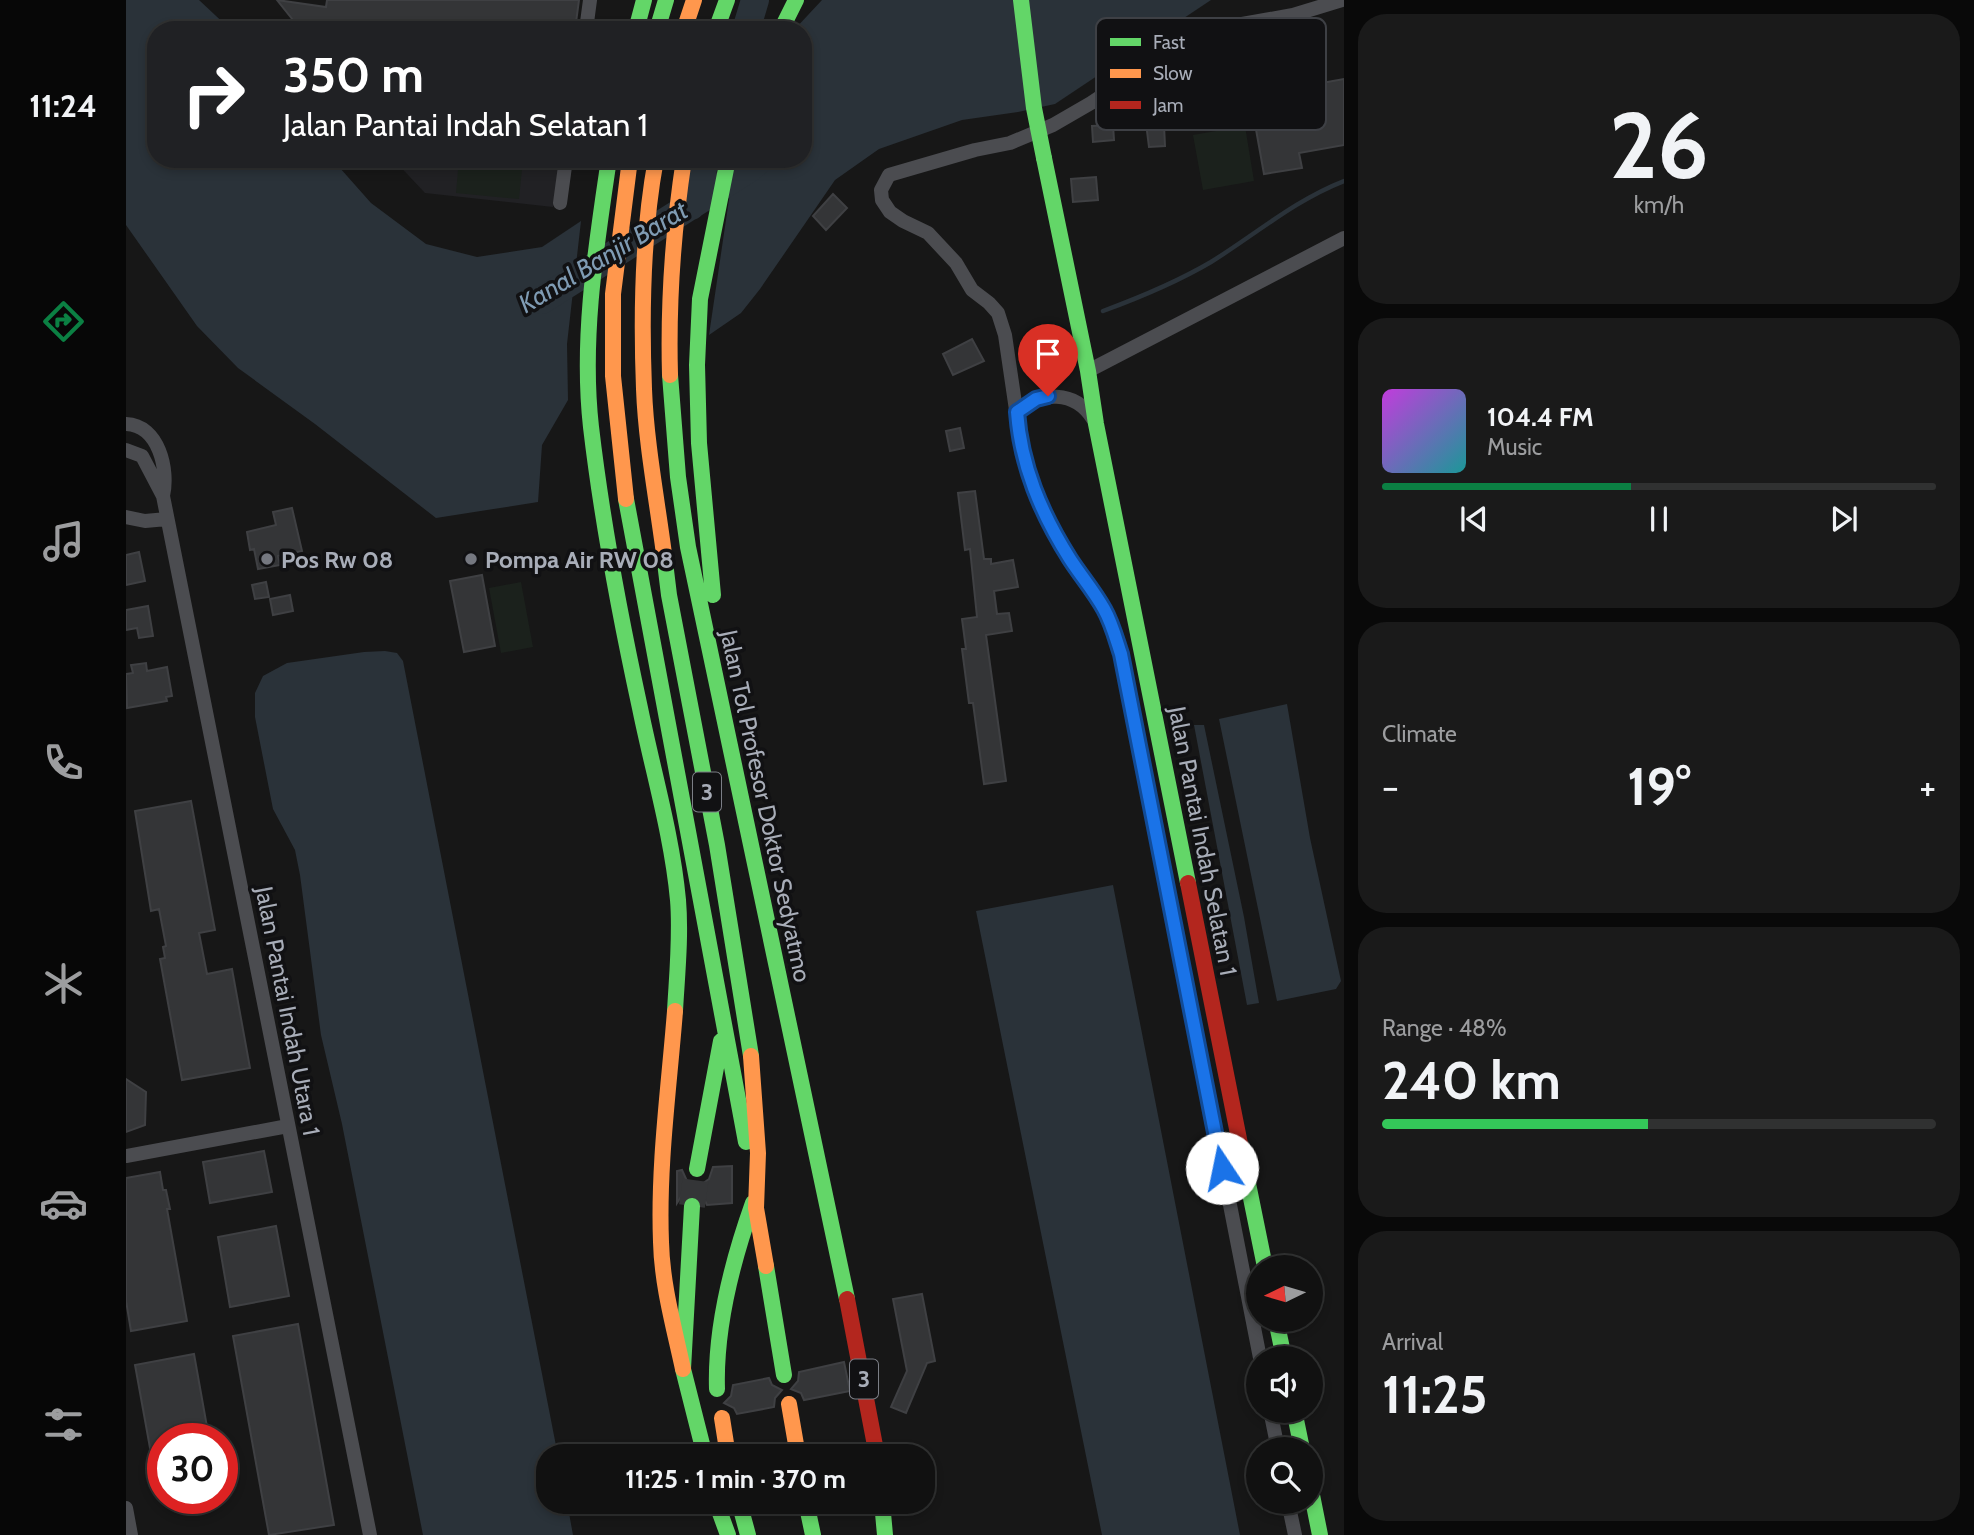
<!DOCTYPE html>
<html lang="en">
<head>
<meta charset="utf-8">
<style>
	:root { --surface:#111; --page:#1a1a1a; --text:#f1f3f6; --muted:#9c9d9f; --line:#303131; --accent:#0b8043 }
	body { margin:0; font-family:Cabin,sans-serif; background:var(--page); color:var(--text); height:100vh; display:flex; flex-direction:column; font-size:26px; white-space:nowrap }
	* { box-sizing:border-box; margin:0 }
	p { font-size:23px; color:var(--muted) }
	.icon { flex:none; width:38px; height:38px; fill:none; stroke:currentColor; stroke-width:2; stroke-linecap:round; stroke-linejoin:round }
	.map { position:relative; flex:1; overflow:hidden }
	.panel { display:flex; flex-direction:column; gap:14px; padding:14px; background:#090909; width:630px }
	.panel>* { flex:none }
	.guide { position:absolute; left:21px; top:21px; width:665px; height:147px; border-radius:28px; box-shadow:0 4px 10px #0003,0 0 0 2px var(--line); background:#202124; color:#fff; overflow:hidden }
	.needle { width:46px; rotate:265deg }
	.controls { position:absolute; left:1120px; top:1255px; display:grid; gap:14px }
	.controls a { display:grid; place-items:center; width:77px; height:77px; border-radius:50%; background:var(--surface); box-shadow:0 4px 10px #0003,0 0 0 2px var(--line); font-size:35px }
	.speed { position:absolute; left:21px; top:1423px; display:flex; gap:14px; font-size:35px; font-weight:700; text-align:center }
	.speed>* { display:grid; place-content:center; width:91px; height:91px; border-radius:50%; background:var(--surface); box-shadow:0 4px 10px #0003,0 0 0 2px var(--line); line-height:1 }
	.speed .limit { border:10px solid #d22; background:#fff; color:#111 }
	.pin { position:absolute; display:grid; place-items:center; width:60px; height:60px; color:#fff; margin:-72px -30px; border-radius:50% 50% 50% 0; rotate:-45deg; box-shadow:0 0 7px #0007 }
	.pin .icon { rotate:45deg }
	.me { position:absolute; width:77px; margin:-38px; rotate:349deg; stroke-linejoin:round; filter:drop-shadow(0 0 5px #0008) }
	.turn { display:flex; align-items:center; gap:24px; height:147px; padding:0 21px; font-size:32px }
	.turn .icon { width:91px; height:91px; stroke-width:2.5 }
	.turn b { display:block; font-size:49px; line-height:60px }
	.big { font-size:52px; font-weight:700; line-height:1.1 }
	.panel .card { flex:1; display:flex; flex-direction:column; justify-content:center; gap:10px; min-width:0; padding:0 24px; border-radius:28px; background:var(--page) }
	.panel .dial { align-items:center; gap:0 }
	.dial b { font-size:91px; line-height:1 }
	.song { display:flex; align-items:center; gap:21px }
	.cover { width:84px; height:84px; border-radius:10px; background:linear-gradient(135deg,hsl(290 70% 55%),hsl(180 70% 35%)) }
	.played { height:7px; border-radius:4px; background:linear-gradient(90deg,var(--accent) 45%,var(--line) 45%) }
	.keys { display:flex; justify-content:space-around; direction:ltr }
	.heat { display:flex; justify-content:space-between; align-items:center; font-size:38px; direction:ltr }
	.charge { height:10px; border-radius:5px; background:linear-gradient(90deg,#34c759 48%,var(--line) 0) }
	.trip { position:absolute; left:410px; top:1444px; width:399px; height:70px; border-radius:28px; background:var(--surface); box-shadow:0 4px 10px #0003,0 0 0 2px var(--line); font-weight:700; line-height:70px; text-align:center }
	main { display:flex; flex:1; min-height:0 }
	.tabs { display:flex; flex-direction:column; width:126px; justify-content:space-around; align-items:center; background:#070707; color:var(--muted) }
	.tabs .icon { width:49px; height:49px }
	.tabs .selected { color:var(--accent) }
	.tabs b { font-size:32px; color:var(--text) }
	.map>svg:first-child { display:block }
	.built { fill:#212124 }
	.green { fill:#1b211c }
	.water { fill:#2a3239 }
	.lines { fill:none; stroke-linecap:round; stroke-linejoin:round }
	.stream { stroke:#2a3239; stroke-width:4.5 }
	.river { stroke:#2a3239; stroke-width:28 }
	.building { fill:#343537; stroke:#3f4043; stroke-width:2 }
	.highway-tunnel { stroke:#343537; stroke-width:26; stroke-dasharray:26 13; stroke-linecap:butt }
	.street { stroke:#4b4c50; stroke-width:14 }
	.fast { stroke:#63d668; stroke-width:16 }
	.slow { stroke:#ff974d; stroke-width:16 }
	.jam { stroke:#b3261e; stroke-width:16 }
	.fast-bridge { stroke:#63d668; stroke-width:16 }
	.route-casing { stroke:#114b97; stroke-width:18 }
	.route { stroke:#1a73e8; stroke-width:12 }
	.poi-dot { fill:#757880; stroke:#111113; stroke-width:2.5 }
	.labels { text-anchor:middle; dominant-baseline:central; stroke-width:7; stroke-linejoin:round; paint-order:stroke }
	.shield { fill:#111113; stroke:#7b7e86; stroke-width:2 }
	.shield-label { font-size:23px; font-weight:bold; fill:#a8adb8 }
	.poi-label { font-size:24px; font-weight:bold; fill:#a8adb8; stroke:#111113; text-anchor:start }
	.street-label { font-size:24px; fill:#a8adb8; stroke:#111113 }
	.water-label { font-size:26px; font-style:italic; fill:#7f9bb3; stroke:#111113 }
	.key { fill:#111113; stroke:#3e4045; stroke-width:2 }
	.key-label { font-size:19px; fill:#a8adb8 }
</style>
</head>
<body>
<main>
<nav class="tabs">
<b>11:24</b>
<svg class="icon selected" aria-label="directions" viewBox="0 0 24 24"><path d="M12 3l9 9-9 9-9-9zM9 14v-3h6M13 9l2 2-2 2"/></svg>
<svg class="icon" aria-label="music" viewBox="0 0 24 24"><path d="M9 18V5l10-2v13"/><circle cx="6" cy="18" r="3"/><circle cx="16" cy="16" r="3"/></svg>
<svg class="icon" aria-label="phone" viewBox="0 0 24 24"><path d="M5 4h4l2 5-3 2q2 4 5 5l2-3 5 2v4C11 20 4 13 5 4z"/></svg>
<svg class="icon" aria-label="climate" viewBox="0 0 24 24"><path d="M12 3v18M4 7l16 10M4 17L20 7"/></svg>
<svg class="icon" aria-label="car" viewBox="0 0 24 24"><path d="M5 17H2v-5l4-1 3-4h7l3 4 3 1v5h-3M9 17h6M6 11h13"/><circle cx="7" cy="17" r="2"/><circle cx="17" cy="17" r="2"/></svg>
<svg class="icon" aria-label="filters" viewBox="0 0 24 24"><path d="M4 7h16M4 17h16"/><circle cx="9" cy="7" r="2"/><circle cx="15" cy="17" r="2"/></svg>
</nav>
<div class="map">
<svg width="1218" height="1535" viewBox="0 0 1218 1535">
	<rect width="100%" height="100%" fill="#171717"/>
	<!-- built -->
	<path class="built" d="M267,159H434L427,207L299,193Z"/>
	<!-- green -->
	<path class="green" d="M1119,126L1128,181L1077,190L1067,135Z
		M333,159H397L393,199L330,193Z
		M395,582L407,647L375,653L363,588Z"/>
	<!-- water -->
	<path class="water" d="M0,0H73L105,30H30V159H206L245,203L300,244L351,257L416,247L455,221L441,344L442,400L416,445L412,502L310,518L189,424L112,368L71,326L0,225Z
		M696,0H1085L929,104L892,112L836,120L753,149L709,180L634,289L615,313L583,335L609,159H677V30H668Z
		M259,651L271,653L277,661L432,1456H422V1502H441L447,1535H297L216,1124L195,1035L174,875L169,850L147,809L129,717V693L137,676L161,663L238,652Z
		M1161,704L1184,838L1215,981L1210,989L1151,1001L1093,719Z
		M1068,725H1078L1118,917L1133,1003L1121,1005Z
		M987,885L1114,1535H976L850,911Z"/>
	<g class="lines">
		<!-- stream -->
		<path class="stream" d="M977,311C1015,297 1051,282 1085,262C1130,234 1169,200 1218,181"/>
		<!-- river -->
		<path class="river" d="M620,30L629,0
			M565,206L580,159
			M416,300L624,168L634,159"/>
	</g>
	<!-- building -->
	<path class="building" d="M151,0L200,7L201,0H453L449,30H175Z
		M1218,79V145L1173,153L1176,168L1138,174L1124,96Z
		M1041,97L1043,125H1038L1039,146L1023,147L1017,99Z
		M987,125L988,140L967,142L966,126Z
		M970,177L972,200L947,202L945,179Z
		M707,194L721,208L700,230L687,216Z
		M846,339L858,361L827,375L817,354Z
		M834,428L838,448L824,451L820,431Z
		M849,491L858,559H865V564L887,560L892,587L868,591L871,614L883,613L886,631L860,635L880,781L858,784L847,703H843L836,649H840L836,619L851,617L844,549L839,550L832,493Z
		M166,508L176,551L152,556L154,565L132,569L128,549L124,550L121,532L150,525L147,512Z
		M13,552L19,581L0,585V555Z
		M356,575L369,646L338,652L324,581Z
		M140,582L143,597L129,599L126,585Z
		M164,595L167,611L147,615L144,599Z
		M22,606L27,636L13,638L11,628L0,630V610Z
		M20,663L21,671L41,667L46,696L40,697L41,701L1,708L0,674L7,673L5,665Z
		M65,801L89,930L73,933L81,974L106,969L124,1068L56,1080L34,959L39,958L37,947L40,946L33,909L25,911L9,811Z
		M0,1079L20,1092L19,1125L0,1132Z
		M138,1151L146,1192L84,1203L77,1162Z
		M606,1166V1203L581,1205L575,1193L566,1190L558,1192L551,1203V1171L556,1170L561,1181L569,1185L576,1184L583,1179L587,1167Z
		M34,1172L37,1190H40L44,1209H41L61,1321L5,1331L0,1301V1178Z
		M150,1226L163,1296L104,1307L92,1237Z
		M796,1294L809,1361L801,1363L780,1413L765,1407L781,1371L767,1299Z
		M172,1324L208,1525L143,1535L107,1336Z
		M68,1354L83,1438H37V1480L30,1481L9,1365Z
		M718,1362L724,1391L678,1400L675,1393L665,1389L672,1381L673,1372Z
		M643,1378L646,1385L656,1390L649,1398L648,1407L611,1414L608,1408L598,1403L605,1396L607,1385Z"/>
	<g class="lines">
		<!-- highway-tunnel -->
		<path class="highway-tunnel" d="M566,1206L571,1169"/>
		<!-- street -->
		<path class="street" d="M460,30L464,0
			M434,203L440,159
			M962,371L1218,238
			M891,412C914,391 949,390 967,419
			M0,424C33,425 43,470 37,496
			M0,450L16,456L37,496L244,1535
			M0,517L19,521L41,519
			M0,1156L162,1126
			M1134,1358L999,669L983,619L927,531L907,489L895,444L879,335L872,313L863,303L846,290L830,263L802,233L777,221L764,212L756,200L755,190L763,175L849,150L884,143L927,125L965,103L1071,32L1167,15L1216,0
			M1144,1410L1152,1449
			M1162,1502L1169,1535
			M0,1508L5,1535"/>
		<!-- fast -->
		<path class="fast" d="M510,30L518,0
			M531,30L540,0
			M590,30L601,0
			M655,30L670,0
			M918,158L962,371
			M483,159C470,247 455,338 465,427C476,521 494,616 514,708C527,772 546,835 552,900C555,936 551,975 549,1011
			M962,371L970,424L1062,883
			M544,375L552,477L562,547L721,1299
			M500,499L620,1142
			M538,554L543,595L591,845L625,1056
			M587,595L573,443L571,365L574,299L602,159
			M1116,1154L1139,1267
			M571,1169L595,1041
			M566,1206L557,1369L579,1456
			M640,1266L658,1375
			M1150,1320L1158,1358
			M591,1389C589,1326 606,1262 627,1203
			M1168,1410L1176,1449
			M1185,1490L1194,1535
			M590,1502L602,1535
			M613,1502L622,1535
			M680,1502L687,1535
			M756,1502L759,1535"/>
		<!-- slow -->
		<path class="slow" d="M558,30L568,0
			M530,159C516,234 515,312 518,389C520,443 531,500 538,554
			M544,375C542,302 547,231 558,159
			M500,499L487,376V294L504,159
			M549,1011C543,1088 532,1165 535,1242C536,1285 548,1327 557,1369
			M625,1056L632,1153L630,1208L640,1266
			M663,1404L672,1456
			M596,1418L602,1456"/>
		<!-- jam -->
		<path class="jam" d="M1062,883L1116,1154
			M721,1299L751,1456"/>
		<!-- fast-bridge -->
		<path class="fast-bridge" d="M895,0L908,108L918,158"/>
	</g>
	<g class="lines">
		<defs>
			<path id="route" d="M922,396L910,399L891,412C895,466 915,513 944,559C955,576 968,591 978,609C986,623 990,639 995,654L1096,1168"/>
		</defs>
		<!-- route casing -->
		<use href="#route" class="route-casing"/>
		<!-- route -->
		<use href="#route" class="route"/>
	</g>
	<!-- markers -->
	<g class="poi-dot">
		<circle cx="141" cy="559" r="7"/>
		<circle cx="345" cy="559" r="7"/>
	</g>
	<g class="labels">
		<!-- shield labels -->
		<g class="shield">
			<rect x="567" y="772.5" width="28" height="39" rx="5"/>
			<rect x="724" y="1359.5" width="28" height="39" rx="5"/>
		</g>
		<g class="shield-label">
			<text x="581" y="792">3</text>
			<text x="738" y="1379">3</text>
		</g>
		<!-- poi labels -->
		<g class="poi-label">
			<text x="155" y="559">Pos Rw 08</text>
			<text x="359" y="559">Pompa Air RW 08</text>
		</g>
		<!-- street labels -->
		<g class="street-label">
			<text transform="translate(640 806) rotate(78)">Jalan Tol Profesor Doktor Sedyatmo</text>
			<text transform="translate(1077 841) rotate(79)">Jalan Pantai Indah Selatan 1</text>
			<text transform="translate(162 1011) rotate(79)">Jalan Pantai Indah Utara 1</text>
		</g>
		<!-- water labels -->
		<g class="water-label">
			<text transform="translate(477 257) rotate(-31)">Kanal Banjir Barat</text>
		</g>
	</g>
	<!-- legend -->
	<rect x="970" y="18" width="230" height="112" rx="10" class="key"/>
	<rect x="984" y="38" width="31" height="8" fill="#63d668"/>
	<rect x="984" y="69" width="31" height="9" fill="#ff974d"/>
	<rect x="984" y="101" width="31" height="8" fill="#b3261e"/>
	<g class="key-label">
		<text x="1027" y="49">Fast</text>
		<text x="1027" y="80">Slow</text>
		<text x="1027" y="112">Jam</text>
	</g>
</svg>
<div class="controls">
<a><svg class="needle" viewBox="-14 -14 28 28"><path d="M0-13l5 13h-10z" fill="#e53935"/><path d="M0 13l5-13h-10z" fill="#9c9d9f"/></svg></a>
<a><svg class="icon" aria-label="sound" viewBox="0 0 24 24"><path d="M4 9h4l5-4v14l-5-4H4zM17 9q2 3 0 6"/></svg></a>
<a><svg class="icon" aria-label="search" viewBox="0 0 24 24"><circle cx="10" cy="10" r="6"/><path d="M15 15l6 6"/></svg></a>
</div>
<div class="speed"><div class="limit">30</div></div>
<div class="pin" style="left:922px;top:396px;background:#d93025"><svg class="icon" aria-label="arrive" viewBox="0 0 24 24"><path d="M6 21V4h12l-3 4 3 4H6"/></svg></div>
<svg class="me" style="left:1096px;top:1168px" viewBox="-20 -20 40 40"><circle r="19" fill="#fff"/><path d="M0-13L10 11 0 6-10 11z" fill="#1a73e8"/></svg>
<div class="trip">11:25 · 1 min · 370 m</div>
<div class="guide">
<div class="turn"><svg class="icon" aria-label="right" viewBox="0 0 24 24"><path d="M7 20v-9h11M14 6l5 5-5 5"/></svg><div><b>350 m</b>Jalan Pantai Indah Selatan 1</div></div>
</div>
</div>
<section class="panel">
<div class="card dial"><b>26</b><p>km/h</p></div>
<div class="card">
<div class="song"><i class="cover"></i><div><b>104.4 FM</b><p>Music</p></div></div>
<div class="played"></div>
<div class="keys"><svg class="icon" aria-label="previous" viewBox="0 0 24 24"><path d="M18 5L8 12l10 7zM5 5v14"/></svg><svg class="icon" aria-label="pause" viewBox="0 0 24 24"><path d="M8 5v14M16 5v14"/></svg><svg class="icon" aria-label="next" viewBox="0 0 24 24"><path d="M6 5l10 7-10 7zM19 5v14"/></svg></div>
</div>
<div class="card"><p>Climate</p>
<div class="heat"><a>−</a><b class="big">19°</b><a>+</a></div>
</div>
<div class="card"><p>Range · 48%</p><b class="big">240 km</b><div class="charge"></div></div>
<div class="card"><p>Arrival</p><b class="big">11:25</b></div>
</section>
</main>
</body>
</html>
